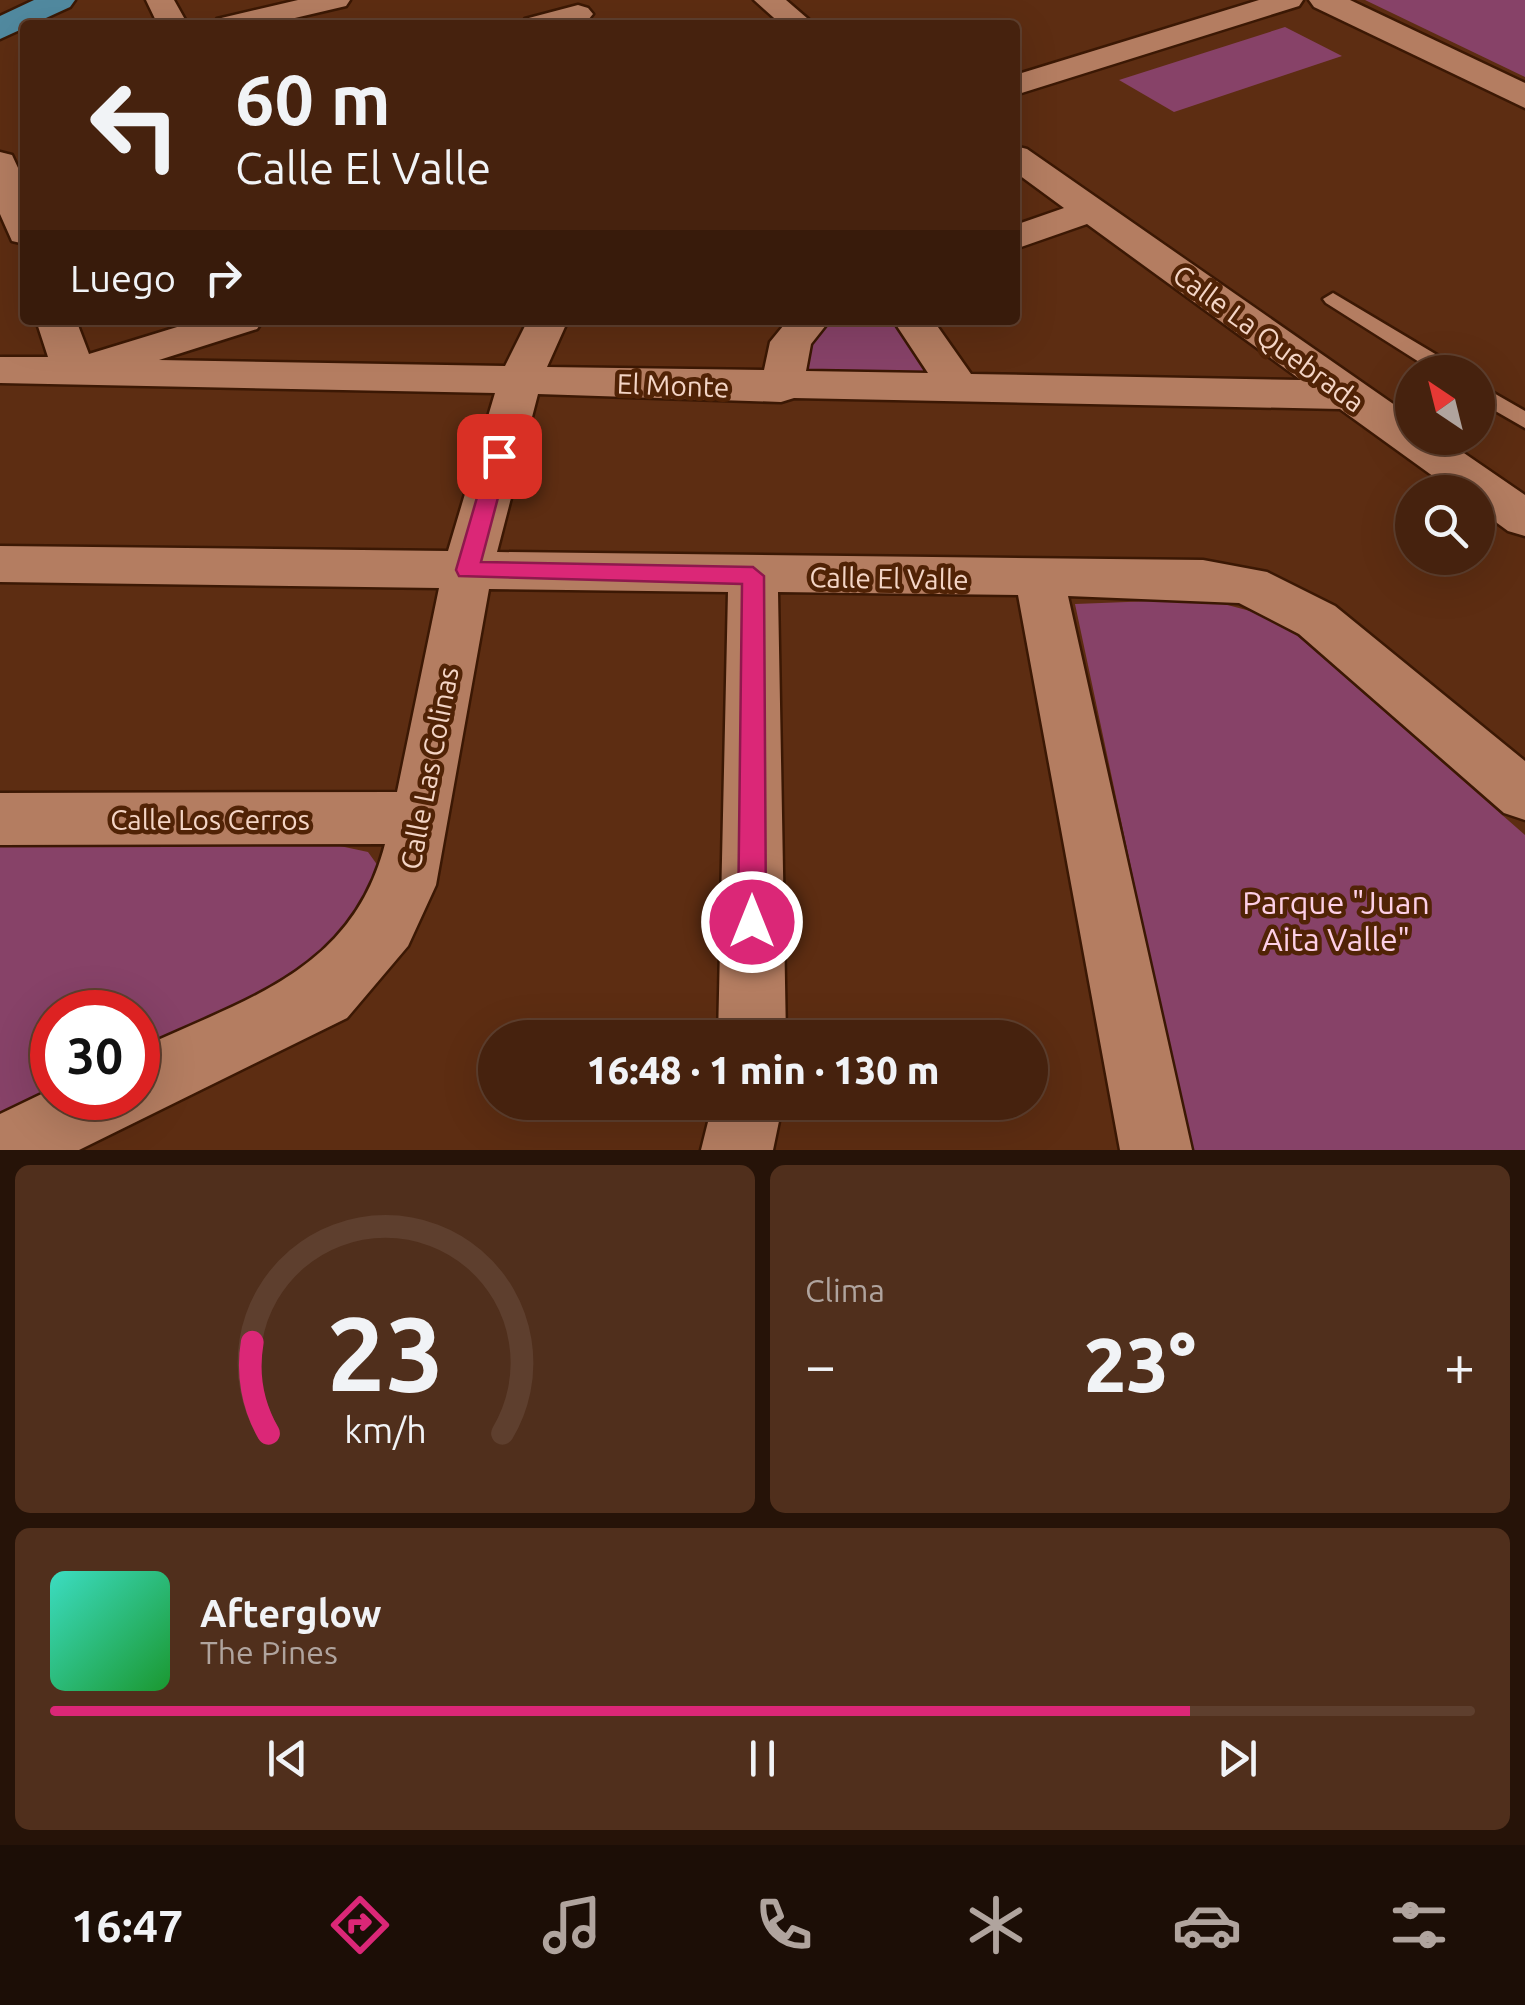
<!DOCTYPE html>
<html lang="es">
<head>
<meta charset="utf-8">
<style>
	:root { --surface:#46220e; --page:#502f1c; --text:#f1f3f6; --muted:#b0a49e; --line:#5e3f2e; --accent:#db2777 }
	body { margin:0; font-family:Ubuntu,sans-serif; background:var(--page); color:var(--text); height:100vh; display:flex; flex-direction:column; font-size:38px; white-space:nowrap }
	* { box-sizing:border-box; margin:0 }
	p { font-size:32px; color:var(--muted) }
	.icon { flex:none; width:55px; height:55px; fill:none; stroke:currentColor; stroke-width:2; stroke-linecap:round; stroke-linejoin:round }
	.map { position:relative; height:1150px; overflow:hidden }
	.sheet { display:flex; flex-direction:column; gap:15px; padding:15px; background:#261308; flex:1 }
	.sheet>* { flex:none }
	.banner { position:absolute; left:20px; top:20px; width:1000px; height:305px; border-radius:10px; box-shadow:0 10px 40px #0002,0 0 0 2px var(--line); background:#46220e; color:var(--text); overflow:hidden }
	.needle { width:65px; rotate:325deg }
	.tools { position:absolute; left:1395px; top:355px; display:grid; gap:20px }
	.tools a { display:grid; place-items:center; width:100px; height:100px; border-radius:50%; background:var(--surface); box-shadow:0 10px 40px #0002,0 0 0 2px var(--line); font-size:50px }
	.speed { position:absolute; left:30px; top:990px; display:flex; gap:20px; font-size:50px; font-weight:700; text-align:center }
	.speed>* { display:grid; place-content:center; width:130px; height:130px; border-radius:50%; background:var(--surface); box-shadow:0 10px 40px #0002,0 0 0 2px var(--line); line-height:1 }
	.speed .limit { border:15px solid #d22; background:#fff; color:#111 }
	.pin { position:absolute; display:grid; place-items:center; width:85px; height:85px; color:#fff; margin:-42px; border-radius:20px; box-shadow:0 5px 15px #0006 }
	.me { position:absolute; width:110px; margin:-55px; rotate:0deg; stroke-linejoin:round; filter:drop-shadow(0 0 8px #0008) }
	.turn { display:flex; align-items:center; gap:35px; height:210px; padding:0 50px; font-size:45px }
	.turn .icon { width:130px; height:130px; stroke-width:2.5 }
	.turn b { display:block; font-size:70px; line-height:85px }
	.then { display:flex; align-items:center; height:95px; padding:0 50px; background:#0003; gap:20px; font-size:38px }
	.big { font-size:75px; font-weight:800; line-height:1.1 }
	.sheet .card { flex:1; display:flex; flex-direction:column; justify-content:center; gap:15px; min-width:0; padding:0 35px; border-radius:15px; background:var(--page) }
	.sheet .dial { align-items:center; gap:0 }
	.dial svg { height:260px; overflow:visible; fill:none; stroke:var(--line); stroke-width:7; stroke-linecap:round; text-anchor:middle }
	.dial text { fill:var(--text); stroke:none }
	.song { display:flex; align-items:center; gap:30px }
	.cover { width:120px; height:120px; border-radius:15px; background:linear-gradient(135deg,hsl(170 70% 55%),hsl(130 70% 35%)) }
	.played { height:10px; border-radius:5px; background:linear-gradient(90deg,var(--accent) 80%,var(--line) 80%) }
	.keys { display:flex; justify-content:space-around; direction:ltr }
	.heat { display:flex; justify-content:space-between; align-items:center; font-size:55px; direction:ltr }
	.sheet .tiles { flex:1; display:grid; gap:15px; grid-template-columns:1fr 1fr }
	.card:last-child { grid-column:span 2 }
	.trip { position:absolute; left:478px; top:1020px; width:570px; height:100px; border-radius:50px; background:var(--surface); box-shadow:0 10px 40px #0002,0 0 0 2px var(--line); font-weight:800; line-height:100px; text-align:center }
	.tabs { display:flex; height:160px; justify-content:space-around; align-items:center; background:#1c0e06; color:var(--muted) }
	.tabs .icon { width:70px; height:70px }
	.tabs .on { color:var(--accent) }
	.tabs b { font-size:45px; color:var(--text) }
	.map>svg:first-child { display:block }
	.green { fill:#874268 }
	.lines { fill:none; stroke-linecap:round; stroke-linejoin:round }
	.service-casing { stroke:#3b1804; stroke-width:5 }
	.minor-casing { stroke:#3b1804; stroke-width:5 }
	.tertiary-casing { stroke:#3b1804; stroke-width:5 }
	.trunk-casing { stroke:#3b1804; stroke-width:5 }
	.service { fill:#b47d61; fill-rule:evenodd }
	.minor { fill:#b47d61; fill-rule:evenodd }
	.tertiary { fill:#b47d61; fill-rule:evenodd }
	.trunk { fill:#518aa0; fill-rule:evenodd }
	.route { fill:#db2777; stroke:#8e194d; stroke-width:2.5 }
	.labels { text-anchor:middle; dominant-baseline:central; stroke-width:9; stroke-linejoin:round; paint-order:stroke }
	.street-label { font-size:28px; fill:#f4d5c6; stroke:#512306 }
	.near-park-label { font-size:32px; fill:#fdcfe6; stroke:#512306 }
</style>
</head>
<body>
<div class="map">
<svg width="1525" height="1150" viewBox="0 0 1525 1150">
	<rect width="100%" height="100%" fill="#5d2d12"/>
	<!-- green -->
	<path class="green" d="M1365,0H1525V77Z
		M1285,27L1342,56L1174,112L1119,80Z
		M836,320H902L942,382H802L798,361L823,328Z
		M1205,599L1269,616L1291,630L1525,835V1150H1191L1075,604Z
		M312,840L368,852L381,870L372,896L303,979L138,1057V1012H52V1097L0,1121V841Z"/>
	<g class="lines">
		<defs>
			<path id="service" d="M1333,293L1457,367L1460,372H1435L1326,303L1323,299Z
				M1478,384L1525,411V428L1478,401Z"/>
			<path id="minor" d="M146,0H174L188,25H158Z
				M298,0H350L346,6L265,25H212L217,19Z
				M754,0H786L815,25H782Z
				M1259,0H1303L1299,6L1015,95V75Z
				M578,5L588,8L593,14L588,20L520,25L525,19Z
				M1015,146L1027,149L1412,417V438H1442L1525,495V536L1508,531L1478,509V492H1455L1340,409L794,398L781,402L538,394L497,552L1203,560L1267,572L1335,606L1525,761V820L1504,813L1299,634L1239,603L1068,596L1192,1150H1120L1018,595L778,592L786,1038H718L728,592L489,589L436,885L408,946L347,1018L79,1150H0V1114L52,1089V1098H138V1049C245,999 352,972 385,844L0,845V793L397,792L439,588L0,582V546L448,551L495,393L0,383V357H48L36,320H76L89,354L200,320H263L257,329L159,360L505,366L528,320H568L547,367L764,370L770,342L788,320H830L811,344L806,371L928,373L893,320H933L971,374L1301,380L1087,224L1015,249V225L1064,208L1015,172Z
				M0,152L12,155L25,183V244L12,241L0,214Z
				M713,1102H783L773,1150H701Z"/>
			<path id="tertiary" d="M1309,0H1350L1525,83V108L1314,7Z"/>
			<path id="trunk" d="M34,0H75L70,7L0,39V16Z"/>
		</defs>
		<!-- service casing -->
		<use href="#service" class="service-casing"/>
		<!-- minor casing -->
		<use href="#minor" class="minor-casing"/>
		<!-- tertiary casing -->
		<use href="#tertiary" class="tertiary-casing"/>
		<!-- trunk casing -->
		<use href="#trunk" class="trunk-casing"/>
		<!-- service -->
		<use href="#service" class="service"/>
		<!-- minor -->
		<use href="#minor" class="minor"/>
		<!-- tertiary -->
		<use href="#tertiary" class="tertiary"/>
		<!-- trunk -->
		<use href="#trunk" class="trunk"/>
	</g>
	<!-- route -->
	<path class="route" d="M499,449L509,456L481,562L753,567L764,576L766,922L762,931L752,935L742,931L738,922L742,584L459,576L456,570L489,456Z"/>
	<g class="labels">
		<!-- street labels -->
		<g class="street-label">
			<text transform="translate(1269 338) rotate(36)">Calle La Quebrada</text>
			<text transform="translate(673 385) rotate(2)">El Monte</text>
			<text transform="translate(889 578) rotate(1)">Calle El Valle</text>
			<text transform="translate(429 768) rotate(-79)">Calle Las Colinas</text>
			<text x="210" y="819">Calle Los Cerros</text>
		</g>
		<!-- near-park labels -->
		<g class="near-park-label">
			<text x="1336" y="902">Parque "Juan<tspan x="1336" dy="37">Aita Valle"</tspan></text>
		</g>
	</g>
</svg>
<div class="tools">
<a><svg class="needle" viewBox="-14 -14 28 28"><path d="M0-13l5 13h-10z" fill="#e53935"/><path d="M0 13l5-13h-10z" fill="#b0a49e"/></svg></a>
<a><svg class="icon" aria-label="search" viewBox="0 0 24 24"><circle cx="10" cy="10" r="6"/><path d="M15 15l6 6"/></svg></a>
</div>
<div class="speed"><div class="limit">30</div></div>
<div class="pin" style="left:499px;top:456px;background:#d93025"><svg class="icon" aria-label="arrive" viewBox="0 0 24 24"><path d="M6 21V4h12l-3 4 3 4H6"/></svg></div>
<svg class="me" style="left:752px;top:922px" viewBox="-20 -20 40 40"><circle r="17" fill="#db2777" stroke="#fff" stroke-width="3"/><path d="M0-11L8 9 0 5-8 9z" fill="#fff"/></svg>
<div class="trip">16:48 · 1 min · 130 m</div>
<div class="banner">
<div class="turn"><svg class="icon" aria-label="left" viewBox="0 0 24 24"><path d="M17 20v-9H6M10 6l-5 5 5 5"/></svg><div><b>60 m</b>Calle El Valle</div></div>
<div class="then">Luego<svg class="icon" aria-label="right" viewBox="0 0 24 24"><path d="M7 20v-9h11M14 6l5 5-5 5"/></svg></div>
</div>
</div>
<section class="sheet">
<div class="tiles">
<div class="card dial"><svg viewBox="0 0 100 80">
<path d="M14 69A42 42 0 1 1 86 69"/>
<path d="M14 69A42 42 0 0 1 9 41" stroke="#db2777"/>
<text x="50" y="56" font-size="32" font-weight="700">23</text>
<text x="50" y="72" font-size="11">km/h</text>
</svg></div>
<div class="card"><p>Clima</p>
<div class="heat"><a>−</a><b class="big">23°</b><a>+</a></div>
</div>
<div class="card">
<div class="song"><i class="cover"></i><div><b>Afterglow</b><p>The Pines</p></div></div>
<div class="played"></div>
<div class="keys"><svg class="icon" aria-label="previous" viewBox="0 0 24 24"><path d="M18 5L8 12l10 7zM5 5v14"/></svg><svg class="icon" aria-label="pause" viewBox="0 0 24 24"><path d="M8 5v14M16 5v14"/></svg><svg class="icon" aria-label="next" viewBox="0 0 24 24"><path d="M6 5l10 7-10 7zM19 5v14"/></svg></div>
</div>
</div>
</section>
<nav class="tabs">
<b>16:47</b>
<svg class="icon on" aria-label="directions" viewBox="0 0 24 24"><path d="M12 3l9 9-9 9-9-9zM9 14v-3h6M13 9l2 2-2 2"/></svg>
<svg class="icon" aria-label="music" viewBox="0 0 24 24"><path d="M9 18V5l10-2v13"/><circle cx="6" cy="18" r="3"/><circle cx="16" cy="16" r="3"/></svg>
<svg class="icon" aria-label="phone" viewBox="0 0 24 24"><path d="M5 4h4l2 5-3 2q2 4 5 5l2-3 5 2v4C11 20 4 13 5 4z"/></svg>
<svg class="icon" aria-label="climate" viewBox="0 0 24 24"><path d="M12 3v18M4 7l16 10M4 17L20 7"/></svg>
<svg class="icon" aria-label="car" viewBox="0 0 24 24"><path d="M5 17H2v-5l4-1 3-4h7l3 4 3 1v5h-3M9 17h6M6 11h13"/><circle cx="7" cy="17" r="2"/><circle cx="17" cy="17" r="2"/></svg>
<svg class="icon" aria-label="filters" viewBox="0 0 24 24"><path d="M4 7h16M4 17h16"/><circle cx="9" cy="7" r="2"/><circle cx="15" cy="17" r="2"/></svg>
</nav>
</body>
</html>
